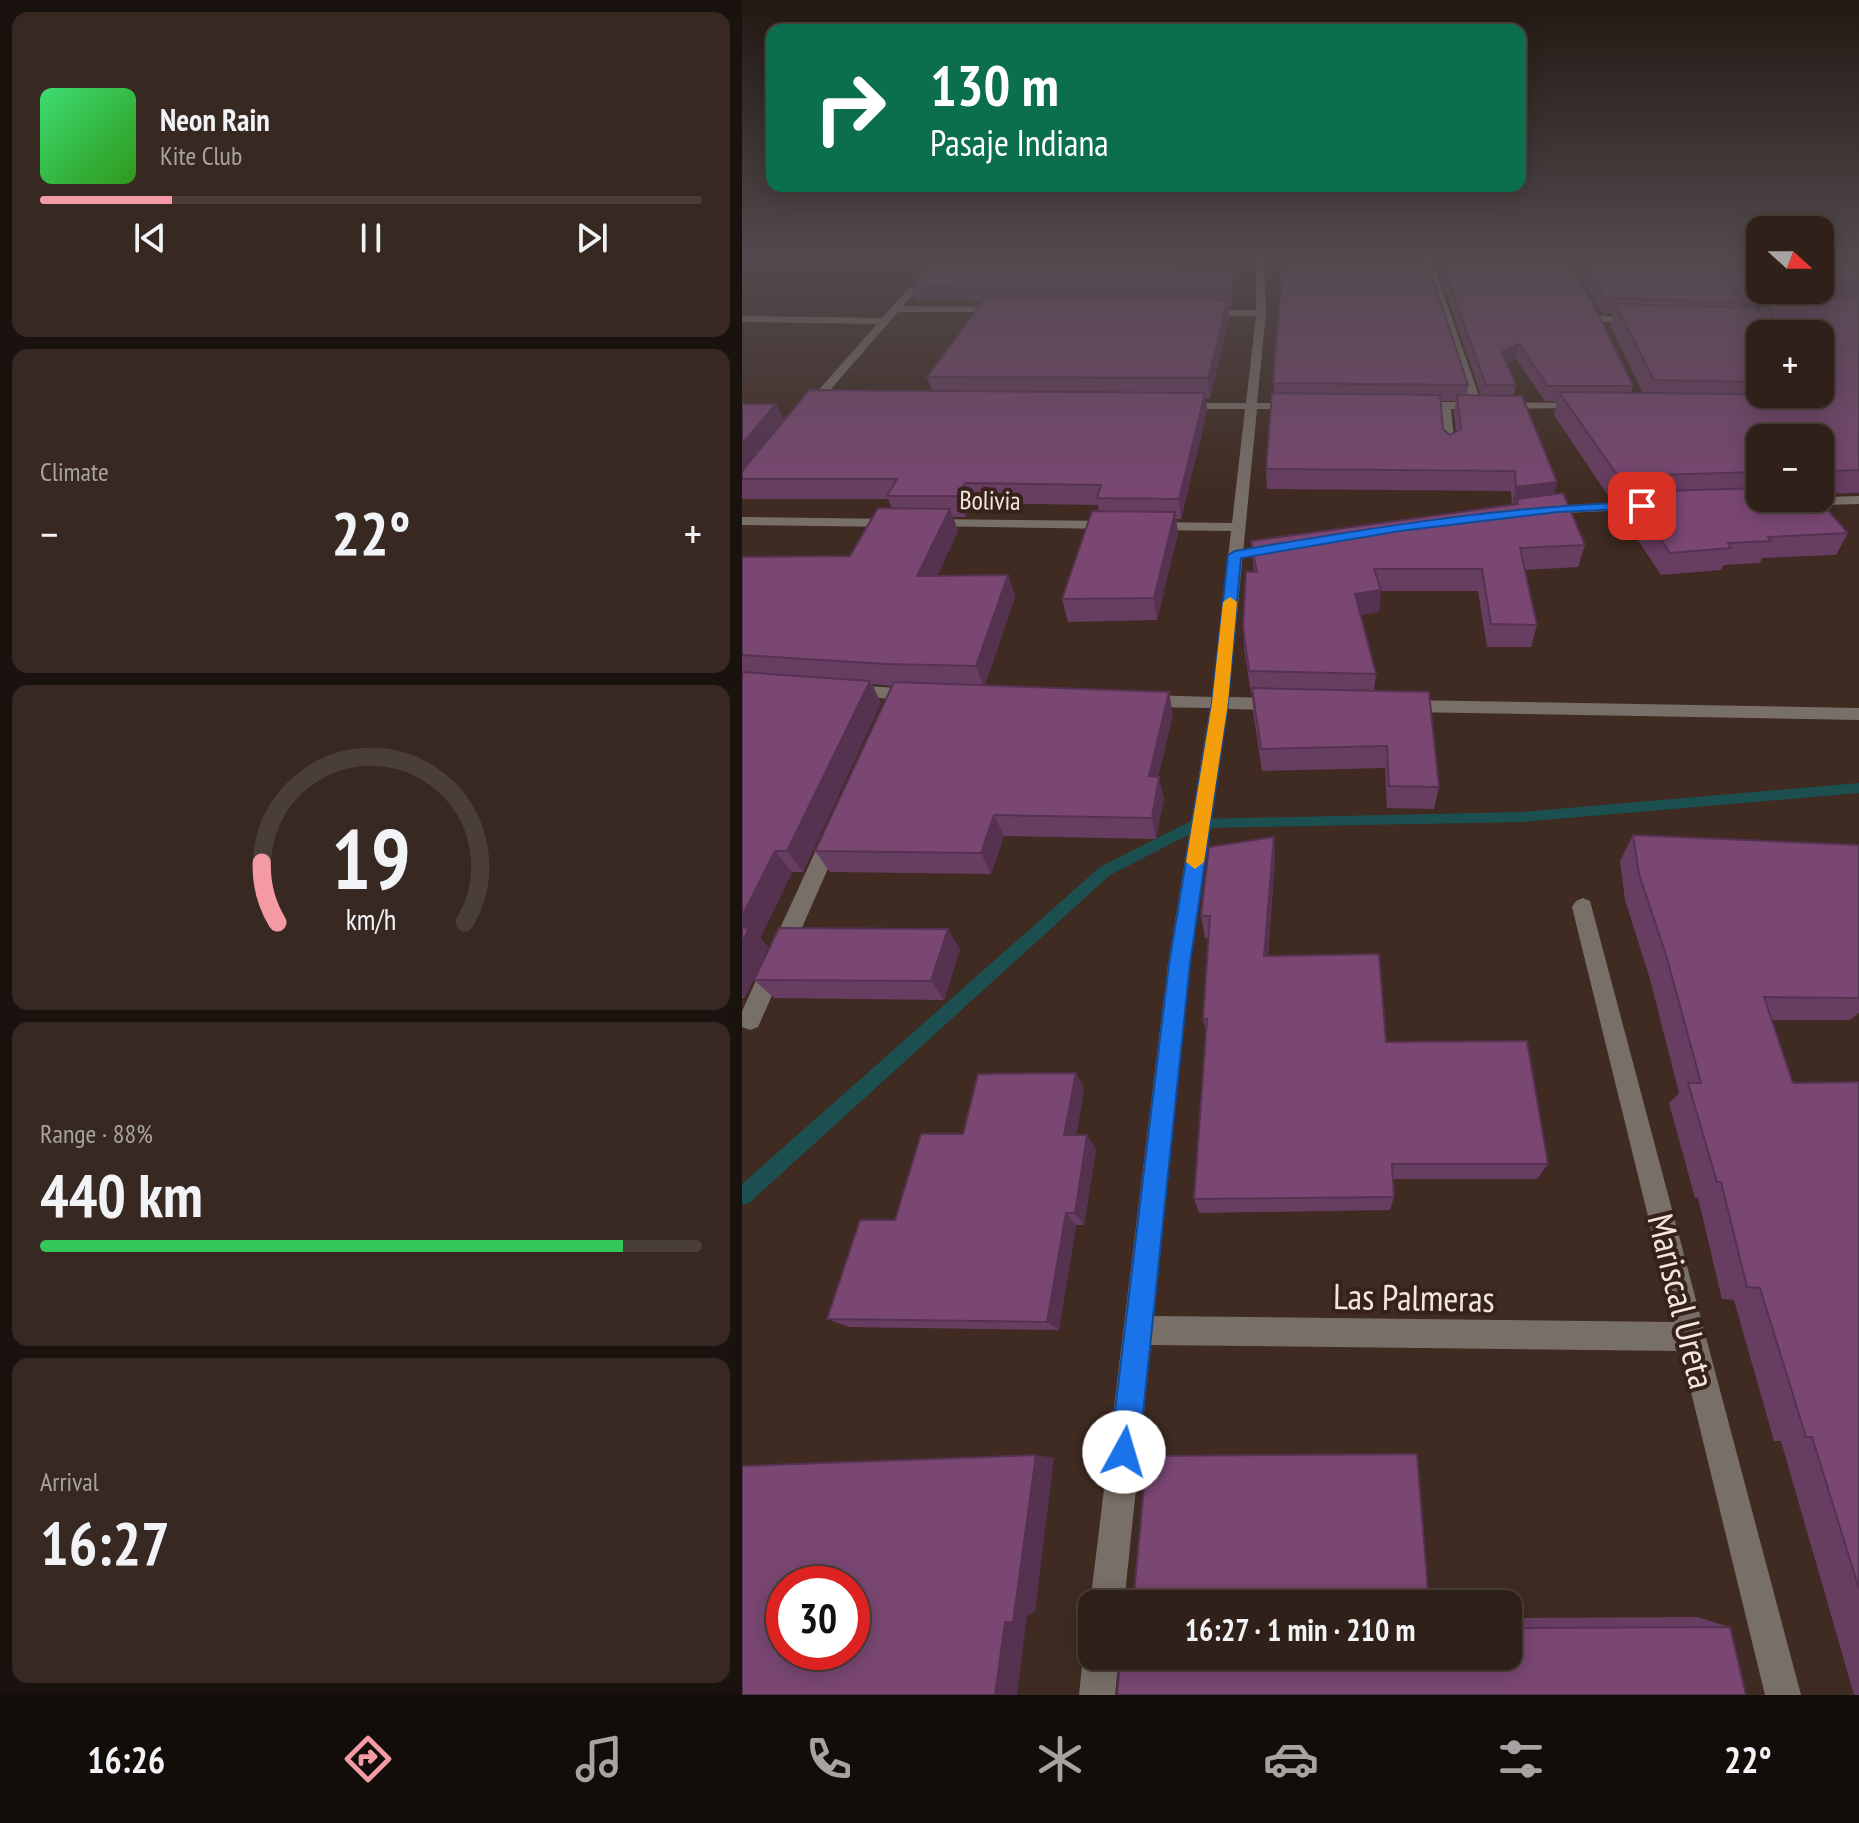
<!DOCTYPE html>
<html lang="en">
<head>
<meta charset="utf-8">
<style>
	:root { --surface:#2f2019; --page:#372822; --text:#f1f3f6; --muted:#a7a3a2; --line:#4a3e38; --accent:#f49aa5 }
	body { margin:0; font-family:"PT Sans Narrow",sans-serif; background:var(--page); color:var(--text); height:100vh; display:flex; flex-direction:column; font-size:30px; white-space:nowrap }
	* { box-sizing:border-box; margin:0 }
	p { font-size:26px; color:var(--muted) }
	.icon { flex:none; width:44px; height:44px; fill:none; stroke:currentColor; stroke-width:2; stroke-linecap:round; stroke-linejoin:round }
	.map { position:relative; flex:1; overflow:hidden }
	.panel { display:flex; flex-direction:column; gap:12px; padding:12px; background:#1a120e; width:742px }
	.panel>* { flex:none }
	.banner { position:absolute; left:24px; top:24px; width:760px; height:168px; border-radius:16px; box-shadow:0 4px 20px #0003,0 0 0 2px var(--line); background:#0b6e4f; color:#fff; overflow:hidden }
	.needle { width:52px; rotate:111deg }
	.buttons { position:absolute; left:1004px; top:216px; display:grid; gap:16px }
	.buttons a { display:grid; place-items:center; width:88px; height:88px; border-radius:16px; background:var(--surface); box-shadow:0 4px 20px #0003,0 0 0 2px var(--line); font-size:40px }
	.speed { position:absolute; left:24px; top:1566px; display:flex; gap:16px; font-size:40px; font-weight:700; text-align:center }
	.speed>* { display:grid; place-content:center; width:104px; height:104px; border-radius:50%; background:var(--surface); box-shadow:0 4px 20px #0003,0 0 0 2px var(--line); line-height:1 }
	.speed .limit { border:12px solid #d22; background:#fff; color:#111 }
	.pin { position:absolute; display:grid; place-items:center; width:68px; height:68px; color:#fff; margin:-34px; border-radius:16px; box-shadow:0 4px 12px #0006 }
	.me { position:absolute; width:88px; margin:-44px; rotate:6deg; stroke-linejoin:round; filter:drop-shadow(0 0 6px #0008) }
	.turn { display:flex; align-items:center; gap:28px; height:168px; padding:0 32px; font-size:36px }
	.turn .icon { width:104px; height:104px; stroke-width:2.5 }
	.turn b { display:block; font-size:56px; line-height:68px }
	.big { font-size:60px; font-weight:800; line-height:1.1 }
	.panel .tile { flex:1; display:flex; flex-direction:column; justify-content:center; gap:12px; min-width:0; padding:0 28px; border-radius:16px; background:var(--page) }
	.panel .dial { align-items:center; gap:0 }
	.dial svg { height:208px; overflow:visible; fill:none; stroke:var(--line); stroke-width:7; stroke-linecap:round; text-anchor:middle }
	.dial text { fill:var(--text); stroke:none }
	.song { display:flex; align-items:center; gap:24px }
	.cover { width:96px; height:96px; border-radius:12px; background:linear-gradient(135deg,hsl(140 70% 55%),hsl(110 70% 35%)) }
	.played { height:8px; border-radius:4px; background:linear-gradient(90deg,var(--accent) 20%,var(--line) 20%) }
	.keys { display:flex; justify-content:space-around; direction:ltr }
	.heat { display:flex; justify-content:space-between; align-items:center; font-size:44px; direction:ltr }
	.charge { height:12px; border-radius:6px; background:linear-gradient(90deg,#34c759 88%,var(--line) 0) }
	.trip { position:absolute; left:336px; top:1590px; width:444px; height:80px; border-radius:16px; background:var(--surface); box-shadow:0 4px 20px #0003,0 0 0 2px var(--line); font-weight:800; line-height:80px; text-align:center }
	.tab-bar { display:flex; height:128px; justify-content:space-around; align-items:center; background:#130d0a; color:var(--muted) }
	.tab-bar .icon { width:56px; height:56px }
	.tab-bar .selected { color:var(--accent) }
	.tab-bar b { font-size:36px; color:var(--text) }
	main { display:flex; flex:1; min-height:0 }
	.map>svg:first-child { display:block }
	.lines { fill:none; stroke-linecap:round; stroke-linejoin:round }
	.stream { fill:#1b4f50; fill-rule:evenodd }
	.minor { fill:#796f69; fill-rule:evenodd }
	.wall { fill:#683d62; fill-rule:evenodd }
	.shaded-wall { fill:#553250 }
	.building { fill:#794772; stroke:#553250; stroke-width:2; fill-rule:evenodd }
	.route { fill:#1a73e8; stroke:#114b97; stroke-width:2 }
	.slow { fill:#f59e0b }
	.labels { text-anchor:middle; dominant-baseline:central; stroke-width:8; stroke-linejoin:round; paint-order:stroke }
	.far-street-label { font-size:26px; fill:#f3e6df; stroke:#352218 }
	.near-street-label { font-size:36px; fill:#f3e6df; stroke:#352218 }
</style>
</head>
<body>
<main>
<section class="panel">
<div class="tile">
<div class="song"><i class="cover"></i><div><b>Neon Rain</b><p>Kite Club</p></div></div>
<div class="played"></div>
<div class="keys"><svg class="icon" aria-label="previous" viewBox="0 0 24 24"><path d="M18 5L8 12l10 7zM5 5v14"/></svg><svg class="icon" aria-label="pause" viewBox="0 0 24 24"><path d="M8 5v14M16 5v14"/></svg><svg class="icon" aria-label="next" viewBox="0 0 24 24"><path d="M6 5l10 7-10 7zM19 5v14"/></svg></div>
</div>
<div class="tile"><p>Climate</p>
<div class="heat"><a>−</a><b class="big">22°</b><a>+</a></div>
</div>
<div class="tile dial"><svg viewBox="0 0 100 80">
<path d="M14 69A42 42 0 1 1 86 69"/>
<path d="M14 69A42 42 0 0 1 8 46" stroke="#f49aa5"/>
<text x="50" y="56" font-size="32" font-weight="700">19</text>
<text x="50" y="72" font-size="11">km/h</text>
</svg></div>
<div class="tile"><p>Range · 88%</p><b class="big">440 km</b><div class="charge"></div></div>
<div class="tile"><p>Arrival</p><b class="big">16:27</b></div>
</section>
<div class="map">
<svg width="1117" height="1695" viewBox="0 0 1117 1695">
	<rect width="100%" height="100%" fill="#3f2b21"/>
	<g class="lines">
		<!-- stream -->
		<path class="stream" d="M1117,783V793L780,822L460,828L368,875L7,1203L0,1205V1184L358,867L453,819L780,812Z"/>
		<!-- minor -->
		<path class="minor" d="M194,258H202L161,306L259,307L262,312H156L69,412L59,410L135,324L0,322V316L140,318Z
			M514,258H522L524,313L515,403H555L561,406L555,409H515L487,697L536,698L545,704L536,710L486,709L448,964L412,1316L932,1322L830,907L834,901L841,898L848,901L1059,1695H1023L939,1351L409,1345L382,1604H350V1609L348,1604L426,964L468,708L404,707L395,701L404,695L470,697L489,531L408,530L401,526L408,522L490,523L503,409H439L433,406L439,403H504L514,316H459L454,313L459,310H514Z
			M681,258H689L739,402L839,403L845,406L843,408L709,409L713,448L703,451L697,409L671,408L665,405L671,402H727Z
			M856,316L895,317L900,320L895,323L852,321V317Z
			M1117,496V504L1053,506L1046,502L1053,498Z
			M905,502L912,506L910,509L801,514L794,510L801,506Z
			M0,517L152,519L159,523L152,527L0,525Z
			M188,519L372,521L379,525L372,529L183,526V520Z
			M108,685L172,689L181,695L172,701L102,695L99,691Z
			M664,700L1117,708V720L664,712L655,706Z
			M90,829L97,832L100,837L16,1027L8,1030L0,1027V1011L80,837L83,832Z
			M350,1642V1656H377L373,1695H337L341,1656Z"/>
	</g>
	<!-- wall -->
	<path class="wall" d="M444,258L440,270H493L494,284L489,307H486L487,319L468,399H464L465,412L439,519H434L436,533L415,620L326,622L320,599L357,511L356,505L229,503L223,517H211L216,531L195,576L266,575L273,597L243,685L431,714L416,777L422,798L414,839L262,836L249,874L88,872L73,851L150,686L130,684L139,703L61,872H50L18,938L26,947L3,998H0V557L108,556L150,508L146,499H0V404H34L42,420L190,391L185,377L241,301L173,300L169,286Z
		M692,258H823L891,386L889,393H901L868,325L871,313H861L839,278L842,264L1002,302L1000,308L1017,313L1020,306H1007L970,258H1018V290H1078V258H1117V493L1078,494V438H1018V498L1106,533L1094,555L1020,558L1018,563L982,565L979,570L919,575L878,513L882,499L869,500L812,415L815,402L803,401L774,359L765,364L774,385L772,396L815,482L812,494L843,545L836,567L783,570L795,625L789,647H745L736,591H639L637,612L619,615L634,674L632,691L697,787L692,809L645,808L643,768L520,771L511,711L510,693H509L502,649L501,627L512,572L509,541L770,505L769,491L525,489L524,469L532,393L531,383L726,385L725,395H739ZM1018,334H1078V394H1018ZM698,401H714L712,414L714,431L708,435L701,429Z
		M891,835L1117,845V1013L1108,1020H1030L1051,1083L1117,1082V1695H1112L1039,1441H1032L992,1300L980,1299L956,1198H953L927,1103L937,1093L908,979L883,900L878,861Z
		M532,837L533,860L526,956L644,1042L806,1164L795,1179H651L652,1197L648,1210L457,1213L452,1199L464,1033L461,1019L467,938H463L459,916Z
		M218,949L202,1000L32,998L12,980Z
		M334,1073L342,1089L334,1135H345L354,1150L342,1225H334L317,1330L107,1327L85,1319L221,1134Z
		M955,1617L988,1627L766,1656V1618Z"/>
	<!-- shaded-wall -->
	<path class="shaded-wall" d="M438,258H444L436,284L435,270Z
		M493,270L494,284L489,307L488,292Z
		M486,300L487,319L468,399L466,378Z
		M777,344L774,359L757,368L760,352Z
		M463,393L465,412L439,519L437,499Z
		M34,404L44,423L0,477V444Z
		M815,482L810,502L775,499L774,506L770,507L774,487Z
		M223,483L229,503L223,517L216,496Z
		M208,509L216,531L185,598L175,576Z
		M433,512L436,533L415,620L412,598Z
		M266,575L273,597L242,688L234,666Z
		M639,590L637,612L612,616L613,594Z
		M128,681L139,703L61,872L45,851Z
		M427,692L431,714L411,798L407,776Z
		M417,777L422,798L414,839L410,818Z
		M252,815L262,836L249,874L239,853Z
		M532,837L533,860L524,977L522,956Z
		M33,851L50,872L18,938L26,947L3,998L0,995V916Z
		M206,929L218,949L202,1000L189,981Z
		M334,1073L342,1089L332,1150L322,1135Z
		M345,1135L354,1150L342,1225L333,1213Z
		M324,1213L334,1225L317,1330L305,1322Z
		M294,1455L312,1458L293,1612L285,1616L275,1695H253L263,1622Z"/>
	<!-- building -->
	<path class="building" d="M193,258H438L435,270H493L488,292L169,286Z
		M541,258H684L726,385L531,383Z
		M698,258H823L852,306L891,386H806L777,344L760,352L774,385H744Z
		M992,258H1018V286H1015Z
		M1078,258H1117V287H1078Z
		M842,264H974L1002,302L864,298Z
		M244,297L486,300L466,378L185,377Z
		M1023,297L1117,299V470L1078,471V438H1018V472L876,476L817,392L1084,395L1089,392L1091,386L1088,383H1078V334H1018V382L912,380L873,304L1013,308L1026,322L1032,314Z
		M67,390L463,393L437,499L355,498L359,485L223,483L216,496H145L155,479H0V471Z
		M530,393L698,395L701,429L708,435L719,429L715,395L780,396L815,482L774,487L773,471L524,469Z
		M0,404H34L0,444Z
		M1018,488V498H1075L1106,533L1026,537L1029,541L986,543L989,548L928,553L885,492Z
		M821,493L843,545L778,548L795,625L749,624L740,569H632L639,590L613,594L634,674L507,671L501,627L504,572H515L509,541L776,504L775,499Z
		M136,508L208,509L175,576L266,575L234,666L144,664L0,655V557L108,556Z
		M350,511L433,512L412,598L320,599Z
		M0,672L128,681L45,851H33L0,916Z
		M152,682L427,692L407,776L417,777L410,818L252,815L239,853L73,851Z
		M510,688L687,692L697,787L647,786L645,746L519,749Z
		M891,835L1117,845V998L1022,997L1051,1083L1117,1082V1589L1070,1437H1064L1018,1288L1005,1287L979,1182H975L946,1083H959L924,955L897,874Z
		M532,837L522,956L637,954L644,1042L785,1041L806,1164H650L652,1197L452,1199L465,1019H461L468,916H459L467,847Z
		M0,927L7,928L0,943Z
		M37,928L206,929L189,981L12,980Z
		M334,1073L322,1135H345L333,1213H324L305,1322L85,1319L118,1220H153L179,1134H221L236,1074Z
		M675,1454L687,1604H391L405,1456Z
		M294,1455L271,1622H263L253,1695H0V1466ZM42,1584H110V1652H42Z
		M988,1627L1004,1695H375L379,1656H766V1628Z"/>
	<!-- sky -->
	<linearGradient id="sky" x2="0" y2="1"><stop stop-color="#231812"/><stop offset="0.52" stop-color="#524a4e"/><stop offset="1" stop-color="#524a4e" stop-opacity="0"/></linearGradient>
	<rect width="1117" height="495" fill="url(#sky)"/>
	<!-- route -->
	<path class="route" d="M900,502L906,506L904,508L816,512L658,531L499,558L486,703L448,964L397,1452L393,1462L382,1466L372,1462L368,1452L427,964L470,703L486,555L493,551C628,528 762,506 900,502Z"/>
	<!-- slow -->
	<path class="slow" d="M488,597L495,602L486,703L462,862L453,869L444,862L470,703L481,602Z"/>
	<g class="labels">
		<!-- far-street labels -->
		<g class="far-street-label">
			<text transform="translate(248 500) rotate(1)">Bolivia</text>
		</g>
		<!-- near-street labels -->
		<g class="near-street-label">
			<text transform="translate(672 1297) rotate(1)">Las Palmeras</text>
			<text transform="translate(940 1301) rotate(76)">Mariscal Ureta</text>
		</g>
	</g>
</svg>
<div class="buttons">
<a><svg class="needle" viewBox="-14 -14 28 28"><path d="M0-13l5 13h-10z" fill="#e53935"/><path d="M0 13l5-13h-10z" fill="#a7a3a2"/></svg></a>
<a>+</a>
<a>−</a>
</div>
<div class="speed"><div class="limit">30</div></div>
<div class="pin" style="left:900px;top:506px;background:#d93025"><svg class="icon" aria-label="arrive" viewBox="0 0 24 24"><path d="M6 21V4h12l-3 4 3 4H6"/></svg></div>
<svg class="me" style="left:382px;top:1452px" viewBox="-20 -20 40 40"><circle r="19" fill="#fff"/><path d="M0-13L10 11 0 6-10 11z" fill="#1a73e8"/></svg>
<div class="trip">16:27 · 1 min · 210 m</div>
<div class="banner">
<div class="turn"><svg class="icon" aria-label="right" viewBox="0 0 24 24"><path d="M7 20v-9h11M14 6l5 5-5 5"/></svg><div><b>130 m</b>Pasaje Indiana</div></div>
</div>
</div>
</main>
<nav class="tab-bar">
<b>16:26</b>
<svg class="icon selected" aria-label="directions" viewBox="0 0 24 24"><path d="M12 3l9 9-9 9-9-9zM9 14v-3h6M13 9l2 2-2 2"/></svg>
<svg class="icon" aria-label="music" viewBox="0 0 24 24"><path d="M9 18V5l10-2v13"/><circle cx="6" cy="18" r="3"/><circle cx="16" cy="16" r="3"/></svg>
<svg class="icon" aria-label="phone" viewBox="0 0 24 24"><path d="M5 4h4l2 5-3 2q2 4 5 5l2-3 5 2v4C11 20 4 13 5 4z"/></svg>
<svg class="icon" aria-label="climate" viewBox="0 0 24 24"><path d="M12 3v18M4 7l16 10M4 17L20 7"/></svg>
<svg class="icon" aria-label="car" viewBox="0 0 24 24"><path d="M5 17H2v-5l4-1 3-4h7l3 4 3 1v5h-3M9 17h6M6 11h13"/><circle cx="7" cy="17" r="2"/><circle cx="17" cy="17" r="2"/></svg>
<svg class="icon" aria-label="filters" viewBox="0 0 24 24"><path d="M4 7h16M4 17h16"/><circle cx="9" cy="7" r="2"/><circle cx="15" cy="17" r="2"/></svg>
<b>22°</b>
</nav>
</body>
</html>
